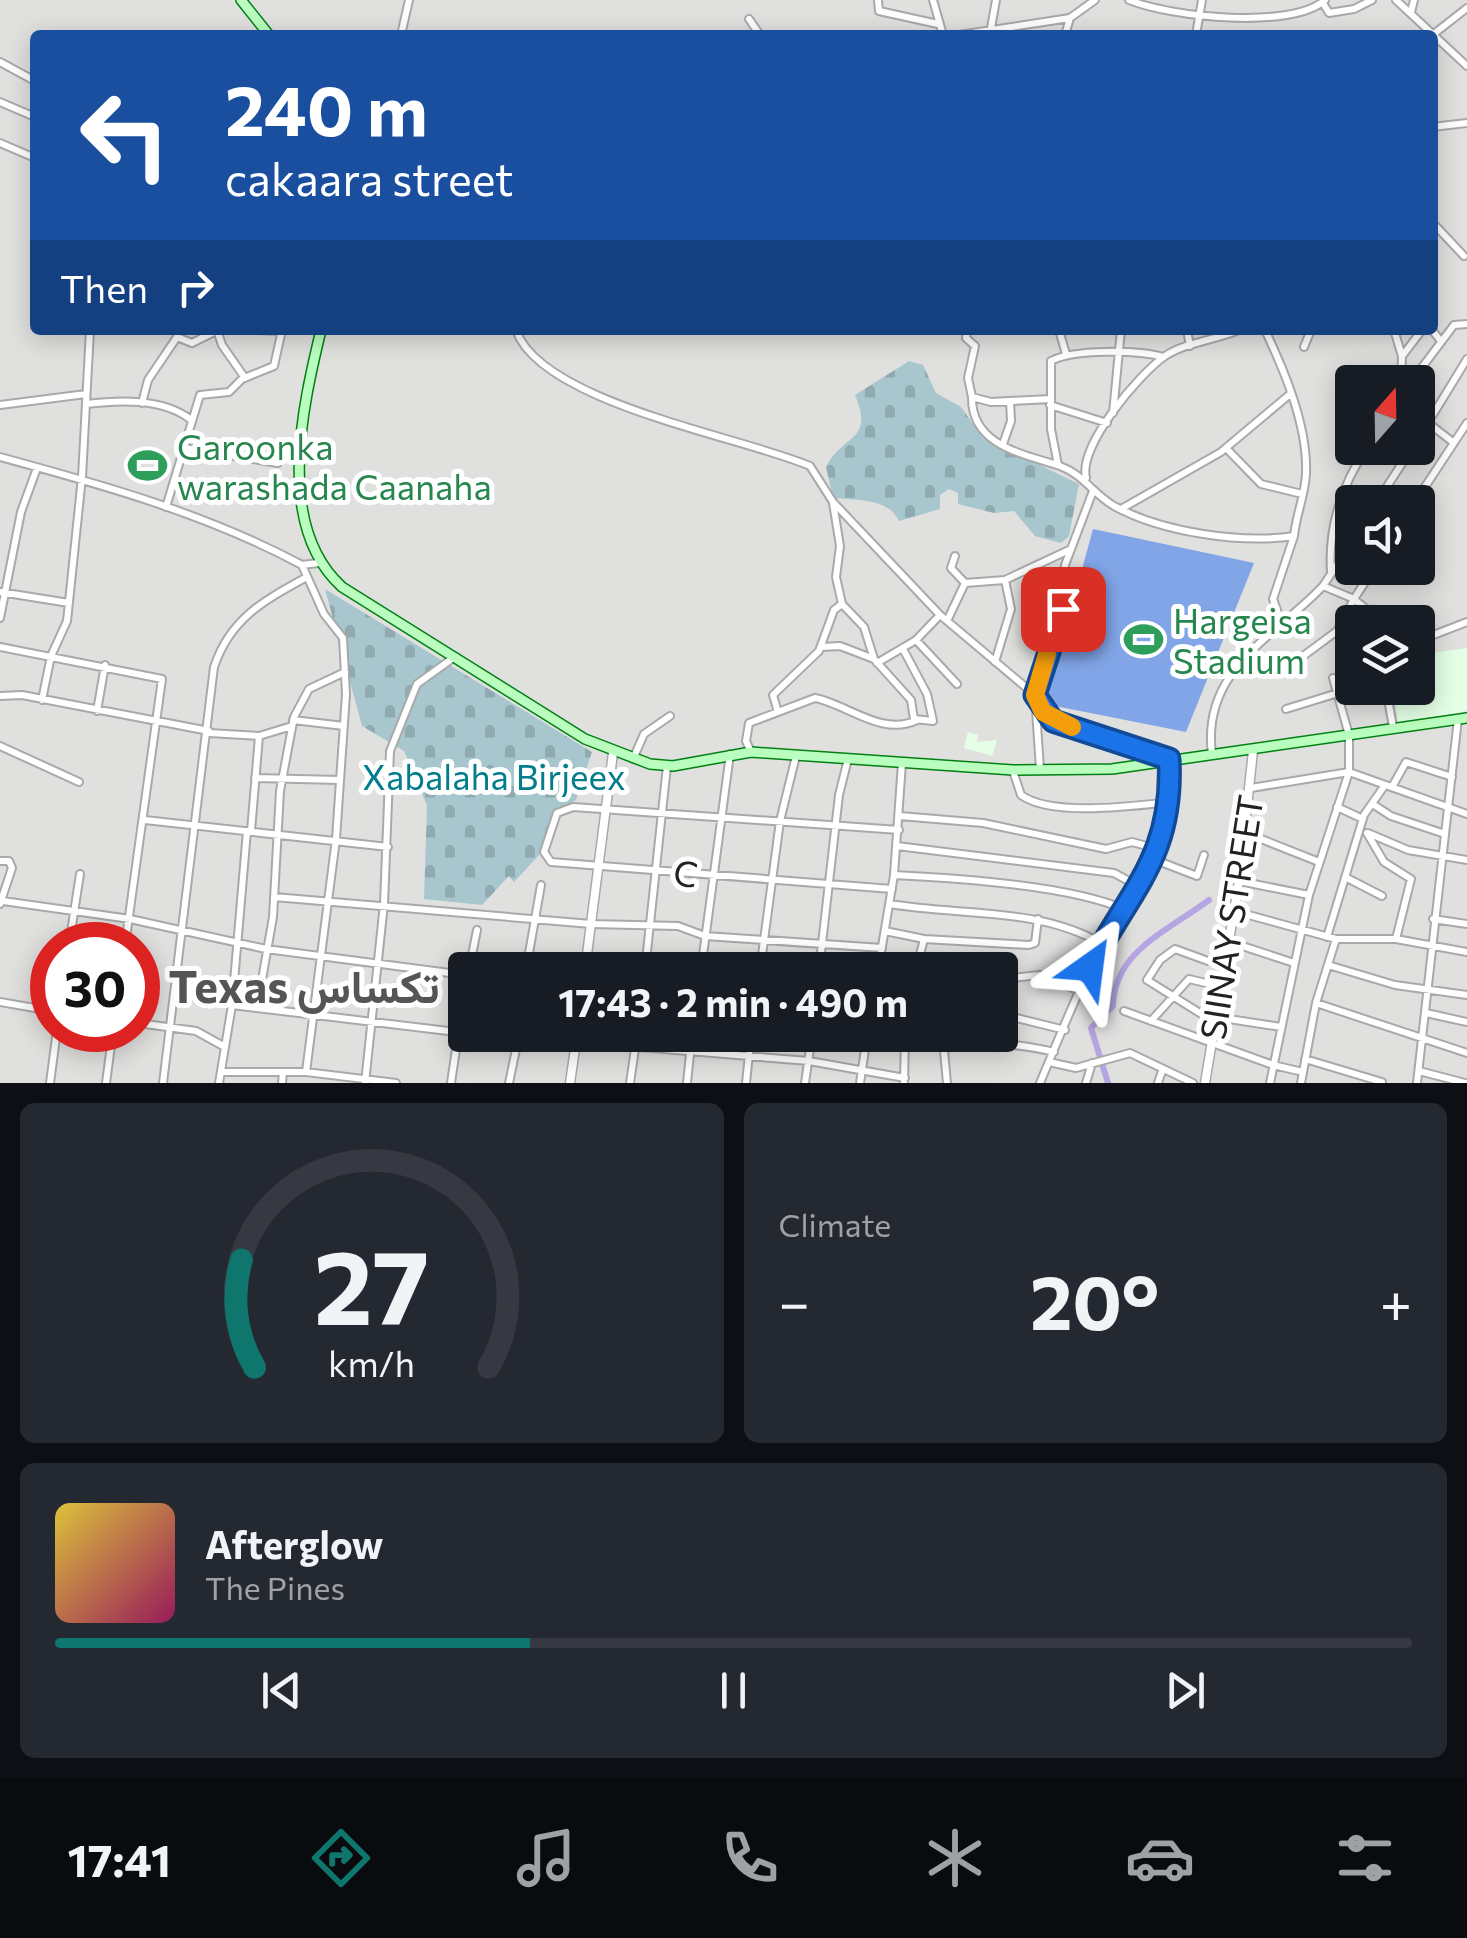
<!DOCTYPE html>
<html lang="en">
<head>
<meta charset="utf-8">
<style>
	:root { --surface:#171b24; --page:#242831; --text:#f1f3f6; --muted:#9ea1a6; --line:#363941; --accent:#0f766e }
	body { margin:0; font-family:Commissioner,Vazirmatn,sans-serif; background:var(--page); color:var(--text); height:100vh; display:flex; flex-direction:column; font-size:38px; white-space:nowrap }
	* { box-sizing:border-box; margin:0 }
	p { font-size:32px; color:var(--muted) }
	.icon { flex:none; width:55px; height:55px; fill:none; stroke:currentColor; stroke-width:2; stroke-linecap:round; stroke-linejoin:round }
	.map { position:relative; height:1083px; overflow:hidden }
	.panel { display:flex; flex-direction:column; gap:20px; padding:20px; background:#0d0f14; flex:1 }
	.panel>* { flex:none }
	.top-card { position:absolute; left:30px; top:30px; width:1408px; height:305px; border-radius:10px; box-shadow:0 5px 25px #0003; background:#1a4fa0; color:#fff; overflow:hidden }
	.needle { width:65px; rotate:20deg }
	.tools { position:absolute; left:1335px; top:365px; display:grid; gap:20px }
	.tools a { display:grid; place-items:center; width:100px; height:100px; border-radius:10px; background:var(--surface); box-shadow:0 5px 25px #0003; font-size:50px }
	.speed { position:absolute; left:30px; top:922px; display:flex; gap:20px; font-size:50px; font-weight:700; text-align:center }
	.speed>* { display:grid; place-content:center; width:130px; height:130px; border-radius:50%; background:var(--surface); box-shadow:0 5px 25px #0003; line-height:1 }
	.speed .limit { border:15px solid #d22; background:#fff; color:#111 }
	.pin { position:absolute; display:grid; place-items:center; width:85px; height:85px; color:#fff; margin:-42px; border-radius:20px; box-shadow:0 5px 15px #0006 }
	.me { position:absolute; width:110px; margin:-55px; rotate:31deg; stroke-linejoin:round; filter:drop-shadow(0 0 8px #0008) }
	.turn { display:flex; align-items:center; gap:35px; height:210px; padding:0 30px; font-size:45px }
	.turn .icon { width:130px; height:130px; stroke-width:2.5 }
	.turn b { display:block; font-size:70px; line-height:85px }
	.then { display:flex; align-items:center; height:95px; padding:0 30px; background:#0003; gap:20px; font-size:38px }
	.big { font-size:75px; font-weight:700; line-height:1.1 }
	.panel .tile { flex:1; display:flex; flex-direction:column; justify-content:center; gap:15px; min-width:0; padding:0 35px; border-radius:15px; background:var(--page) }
	.panel .dial { align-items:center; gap:0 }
	.dial svg { height:260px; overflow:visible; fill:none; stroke:var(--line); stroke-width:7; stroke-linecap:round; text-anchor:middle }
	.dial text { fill:var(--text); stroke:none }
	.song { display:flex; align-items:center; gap:30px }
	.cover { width:120px; height:120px; border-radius:15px; background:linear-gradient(135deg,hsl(50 70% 55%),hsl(330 70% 35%)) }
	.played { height:10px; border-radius:5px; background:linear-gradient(90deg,var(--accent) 35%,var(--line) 35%) }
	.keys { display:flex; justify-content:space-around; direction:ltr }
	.heat { display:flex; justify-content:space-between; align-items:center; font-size:55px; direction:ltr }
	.panel .tiles { flex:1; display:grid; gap:20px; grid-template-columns:1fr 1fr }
	.tile:last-child { grid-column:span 2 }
	.trip { position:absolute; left:448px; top:952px; width:570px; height:100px; border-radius:10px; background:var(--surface); box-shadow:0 5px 25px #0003; font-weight:700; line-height:100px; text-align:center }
	.tab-bar { display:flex; height:160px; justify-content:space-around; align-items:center; background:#090b0e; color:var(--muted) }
	.tab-bar .icon { width:70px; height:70px }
	.tab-bar .on { color:var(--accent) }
	.tab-bar b { font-size:45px; color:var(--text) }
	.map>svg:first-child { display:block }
	.residential { fill:#e0e0df; fill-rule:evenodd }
	.education { fill:#e4ffe5 }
	.cemetery { fill:url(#cemetery-stones) }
	.pitch { fill:#81a5e7 }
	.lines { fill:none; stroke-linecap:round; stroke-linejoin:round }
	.canal { stroke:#b5a5e3; stroke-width:6 }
	.minor-casing { stroke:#a9a9a9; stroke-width:10 }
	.tertiary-casing { stroke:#a9a9a9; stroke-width:11 }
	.secondary-casing { stroke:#008112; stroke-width:12 }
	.minor { stroke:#fff; stroke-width:6 }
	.tertiary { stroke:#fff; stroke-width:8 }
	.secondary { stroke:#bafebf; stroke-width:9 }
	.route-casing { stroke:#114b97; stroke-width:25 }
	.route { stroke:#1a73e8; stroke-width:18 }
	.slow { stroke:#f59e0b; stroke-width:18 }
	.labels { text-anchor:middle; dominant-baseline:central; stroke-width:10; stroke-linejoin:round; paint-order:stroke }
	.leisure-label { font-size:35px; fill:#27864d; stroke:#fff; text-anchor:start }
	.park-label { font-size:35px; fill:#037d8c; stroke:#fff }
	.street-label { font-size:35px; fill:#222; stroke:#fff }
	.district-label { font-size:45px; font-weight:bold; fill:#555; stroke:#fff }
</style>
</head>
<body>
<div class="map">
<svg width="1467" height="1083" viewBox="0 0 1467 1083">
	<defs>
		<pattern id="cemetery-stones" width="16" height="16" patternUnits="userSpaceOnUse" patternTransform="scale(2.5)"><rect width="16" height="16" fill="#a7c6cd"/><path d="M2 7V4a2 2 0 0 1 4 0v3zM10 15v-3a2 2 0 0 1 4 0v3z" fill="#8faab0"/></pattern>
	</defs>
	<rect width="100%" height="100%" fill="#ebf2e8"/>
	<!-- residential -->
	<path class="residential" d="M0,0H1467V1083H0ZM35,35H1432V330H35ZM1352,382H1418V448H1352ZM1352,502H1418V568H1352ZM1352,622H1418V688H1352ZM52,945H138V1030H52ZM465,970H1000V1035H465Z"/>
	<!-- education -->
	<path class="education" d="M1467,648V711L1398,724L1394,688H1418V655Z
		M968,732L978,735L977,742L997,740L992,756L964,748Z"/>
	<!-- cemetery -->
	<path class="cemetery" d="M909,361L923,365L936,393L961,407L983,438L1079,484L1069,536L1061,543L1035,536L1014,511L994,513L958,504V493L949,489L940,495V509L899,521C889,498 855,500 833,498L826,467C842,434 875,442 855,395Z
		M325,589L592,752L576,800L560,810L541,853L514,882L509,876L482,905L424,899L427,805L404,751L362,726Z"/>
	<!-- pitch -->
	<path class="pitch" d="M1093,529L1254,563L1186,732L1045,704Z"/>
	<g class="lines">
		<!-- canal -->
		<path class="canal" d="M1108,1083L1091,1028L1113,1006C1114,951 1169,930 1209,900"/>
		<defs>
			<path id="minor" d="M878,0L879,11L938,24
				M933,0L943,35
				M1129,0C1170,17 1292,30 1325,0
				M1396,0L1467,66
				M1323,3L1329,13L1354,9L1372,0
				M1411,12L1414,0
				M749,19L760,35
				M991,28L996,0
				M1435,33L1467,8
				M401,35L409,0
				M959,35L1070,18L1095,0
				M1065,35L1070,18
				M1196,35L1202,0
				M0,62L35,81
				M0,102L35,117
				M1432,127L1467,123
				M0,143L35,158
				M1432,222L1464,256
				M217,330L222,345L245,378
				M258,330L281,331
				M516,330C541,403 743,437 810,466L833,502L940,615L1035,695L1053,721L1169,759C1175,850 1139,876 1099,950C1077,992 1059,1038 1040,1083
				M967,330L966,338L975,346L968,378L972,397L991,402L1050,399
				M1059,330L1066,354
				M1187,330L1190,346
				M1394,330L1402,356L1401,382
				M1432,330L1440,340
				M1304,347L1311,330
				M1403,355L1422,330
				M1411,382L1454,325L1467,324
				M972,397C971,446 1024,454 1060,466C1084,475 1093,494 1114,506C1162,532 1240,544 1294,536C1296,515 1305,495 1306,474C1308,427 1285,372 1265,330
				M142,403L148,380L177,337L192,343L218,330
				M86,404C119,400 162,398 190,419
				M0,405L86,394
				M1050,405L1107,423
				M1113,413L1121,330
				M1418,415L1454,443
				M1418,439L1467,359
				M1003,444L1011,421L1010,401
				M184,448L278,463
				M1226,448L1261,484L1302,494
				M0,457C103,485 207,514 302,565
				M1058,465L1051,429V361C1073,349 1138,350 1163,357
				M1086,478C1078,446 1139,374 1165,356C1186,342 1216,340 1239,330
				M1377,502L1412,448
				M1415,502L1467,423
				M833,503L840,546L836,577L842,604L864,627L874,659L911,700L914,719L933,721L927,694L903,649
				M166,507L200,395L229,392L242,379L274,366L282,330
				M1121,509L1221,452L1289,395
				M955,556L951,568L965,583
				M302,565L324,614L343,638L346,694L336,839L306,1072
				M302,565L318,563
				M1331,572C1328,527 1342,484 1367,448
				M1323,586L1352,542
				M0,592L69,603
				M0,618L21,512L37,468
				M947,621L965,583L1005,580L1069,550
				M1281,622L1273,599L1294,536
				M916,640L957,684
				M1418,641L1467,622
				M0,647L162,679L125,945
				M822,647L840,646L874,659
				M995,662L1011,609L1005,580
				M877,663L916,640L940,615
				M1291,665L1337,631L1354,599L1382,622
				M1386,688L1393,727
				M0,696L22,695L209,731
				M42,700L51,656L67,621L82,477L90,330
				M777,709L773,695L819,651L834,610L842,604
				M1286,709L1338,693
				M97,711L105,665
				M293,720L344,726
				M209,733L259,736L292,726
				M0,746L79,782
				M751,752L746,741L749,723L815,698C847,704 882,737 917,720
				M1212,754C1201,669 1275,637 1323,586L1354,599L1374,568
				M633,759L644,734L670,716
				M1040,769L1035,695L1063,609L1065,565L1093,491
				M1013,771L1021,795C1051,817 1134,806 1171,802
				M255,778L340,780
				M1392,787L1406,762L1452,777
				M1251,788L1349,772L1467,814
				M1374,805L1391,816L1445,834
				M1337,807L1363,819
				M900,816L983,823L1106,849L1132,842L1158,849
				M145,820L388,847
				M251,831L259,736
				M1246,833L1319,862
				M1367,833L1384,862L1411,879L1396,939
				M1368,833L1408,850L1467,860
				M897,846L1114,873L1140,887
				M1153,859L1197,876L1204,855
				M0,861H9L12,868L0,904
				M894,875C957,878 1070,885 1126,910
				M1345,877L1382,896
				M1239,881L1309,895
				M892,889L551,862L544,852L557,813L573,807L899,830
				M274,897L591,924L678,926L705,936L882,948
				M3,901L130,919L266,949L465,975
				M890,904C961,916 1040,907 1102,944
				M1234,911L1336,939H1396L1467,952
				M1433,919L1467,924
				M885,931L924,939L1029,945L1035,943L1038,919
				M1327,937L1364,815L1385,785
				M1230,942L1294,963
				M69,945L80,874
				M1208,961L1175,949L1160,960L1147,980L1203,1015L1281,1027
				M1328,965L1395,985L1467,995
				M469,970L477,930
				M526,970L541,885
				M645,970L667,766
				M701,970L730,754
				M760,970L780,821L796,756
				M819,970L839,795L848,759
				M878,970L894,875L902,763
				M916,970L924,939
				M1000,979L1040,975L1078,990
				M0,1002L52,1011
				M1316,1003L1467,1053
				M232,1005L465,1033
				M257,1008L273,917L280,791L294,717L309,689L345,672
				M1124,1011L1273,1065L1303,1072
				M1426,1013L1467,1022
				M1000,1014L1065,1030
				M1151,1021L1189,979L1214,985
				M138,1023L196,1031L225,1047
				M492,1035L809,1061L905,1078
				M867,1036C931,1045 992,1037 1054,1052
				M943,1040L947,1083
				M1305,1059L1382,1082
				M1049,1062L1076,1068L1130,1053L1193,1083
				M1419,1071L1465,1083
				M221,1072H306L396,1083
				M50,1083L57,1030
				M106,1083L113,1030
				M163,1083L214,667C230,619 263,601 305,578
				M219,1083L232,1005L247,831
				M282,1083L283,1072
				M365,1083L384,904L390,751L417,684L453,658
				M451,1083L465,989
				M509,1083L519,1035
				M630,1083L637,1035
				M687,1083L692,1035
				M746,1083L751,1035
				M805,1083L812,1035
				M860,1083L867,1036
				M904,1083L905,1035
				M1086,1083L1092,1063
				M1158,1083L1162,1071
				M1270,1083L1309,895L1349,772V735L1333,678
				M1301,1083L1316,1003L1336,939
				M1417,1083L1458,719"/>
			<path id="tertiary" d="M585,970L613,753
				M570,1083L577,1035
				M1205,1083L1239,881L1253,751"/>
			<path id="secondary" d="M241,0L269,35
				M321,330C302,409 275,526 342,587L585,739L650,764L673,766L751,752L1013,770L1112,769L1467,718"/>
		</defs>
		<!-- minor casing -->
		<use href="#minor" class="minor-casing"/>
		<!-- tertiary casing -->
		<use href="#tertiary" class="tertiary-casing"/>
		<!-- secondary casing -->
		<use href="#secondary" class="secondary-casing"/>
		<!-- minor -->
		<use href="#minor" class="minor"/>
		<!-- tertiary -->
		<use href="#tertiary" class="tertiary"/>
		<!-- secondary -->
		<use href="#secondary" class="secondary"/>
	</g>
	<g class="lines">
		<defs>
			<path id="route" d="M1063,609L1035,695L1053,721L1169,759C1174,856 1131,888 1090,967"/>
		</defs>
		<!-- route casing -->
		<use href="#route" class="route-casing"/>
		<!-- route -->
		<use href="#route" class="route"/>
		<!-- slow -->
		<path class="slow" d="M1047,654L1035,695L1043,712L1072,727"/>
	</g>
	<!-- icons -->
	<defs>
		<symbol id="stadium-bare" viewBox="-9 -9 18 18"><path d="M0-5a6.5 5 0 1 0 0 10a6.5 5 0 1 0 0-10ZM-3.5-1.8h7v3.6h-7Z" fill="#2e9e5b" stroke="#fff" stroke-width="2.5" paint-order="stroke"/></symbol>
	</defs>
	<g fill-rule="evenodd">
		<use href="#stadium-bare" x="120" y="438" width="55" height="55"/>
		<use href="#stadium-bare" x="1116" y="612" width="55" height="55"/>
	</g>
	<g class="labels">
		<!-- leisure labels -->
		<g class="leisure-label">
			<text x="177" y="445">Garoonka<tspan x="177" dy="40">warashada Caanaha</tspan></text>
			<text x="1173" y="619">Hargeisa<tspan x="1173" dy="40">Stadium</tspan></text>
		</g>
		<!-- park labels -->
		<g class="park-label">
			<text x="494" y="775">Xabalaha Birjeex</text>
		</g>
		<!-- street labels -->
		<g class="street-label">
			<text transform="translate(686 872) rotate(8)">C</text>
			<text transform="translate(1230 917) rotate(-81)">SIINAY STREET</text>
		</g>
		<!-- district labels -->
		<g class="district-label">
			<text x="304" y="984">Texas تكساس</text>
		</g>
	</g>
</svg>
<div class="tools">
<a><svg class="needle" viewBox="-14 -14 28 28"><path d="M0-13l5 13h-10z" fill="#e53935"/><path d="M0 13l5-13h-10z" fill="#9ea1a6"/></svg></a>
<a><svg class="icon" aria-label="sound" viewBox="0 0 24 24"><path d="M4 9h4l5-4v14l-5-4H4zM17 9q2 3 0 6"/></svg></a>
<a><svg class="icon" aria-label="layers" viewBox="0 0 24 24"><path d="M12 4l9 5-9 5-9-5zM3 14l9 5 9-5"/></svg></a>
</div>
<div class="speed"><div class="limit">30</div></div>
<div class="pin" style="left:1063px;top:609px;background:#d93025"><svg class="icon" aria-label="arrive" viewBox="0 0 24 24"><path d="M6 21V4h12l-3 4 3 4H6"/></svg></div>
<svg class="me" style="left:1090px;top:967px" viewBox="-20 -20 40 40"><path d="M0-17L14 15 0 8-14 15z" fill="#1a73e8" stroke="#fff" stroke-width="4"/></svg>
<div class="trip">17:43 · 2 min · 490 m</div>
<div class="top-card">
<div class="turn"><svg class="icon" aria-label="left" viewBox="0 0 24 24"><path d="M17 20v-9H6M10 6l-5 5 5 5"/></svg><div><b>240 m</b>cakaara street</div></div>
<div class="then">Then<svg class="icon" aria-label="right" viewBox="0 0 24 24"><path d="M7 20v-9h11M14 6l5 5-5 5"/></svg></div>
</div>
</div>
<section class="panel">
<div class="tiles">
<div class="tile dial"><svg viewBox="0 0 100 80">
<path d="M14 69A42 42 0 1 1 86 69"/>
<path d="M14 69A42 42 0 0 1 10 36" stroke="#0f766e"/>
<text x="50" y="56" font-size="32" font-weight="700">27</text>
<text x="50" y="72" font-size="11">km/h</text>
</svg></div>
<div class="tile"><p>Climate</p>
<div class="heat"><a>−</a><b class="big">20°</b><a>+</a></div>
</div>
<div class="tile">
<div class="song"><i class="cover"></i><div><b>Afterglow</b><p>The Pines</p></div></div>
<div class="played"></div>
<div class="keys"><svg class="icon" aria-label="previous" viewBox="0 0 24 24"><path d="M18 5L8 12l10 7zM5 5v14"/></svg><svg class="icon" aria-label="pause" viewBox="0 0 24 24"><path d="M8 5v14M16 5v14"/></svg><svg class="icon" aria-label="next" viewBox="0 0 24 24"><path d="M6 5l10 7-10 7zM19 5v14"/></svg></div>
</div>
</div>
</section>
<nav class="tab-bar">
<b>17:41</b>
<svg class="icon on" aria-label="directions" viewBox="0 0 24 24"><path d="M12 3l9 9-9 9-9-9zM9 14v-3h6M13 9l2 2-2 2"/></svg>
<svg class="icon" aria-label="music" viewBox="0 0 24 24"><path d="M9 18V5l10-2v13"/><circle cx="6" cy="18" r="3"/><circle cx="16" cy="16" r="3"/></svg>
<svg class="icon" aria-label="phone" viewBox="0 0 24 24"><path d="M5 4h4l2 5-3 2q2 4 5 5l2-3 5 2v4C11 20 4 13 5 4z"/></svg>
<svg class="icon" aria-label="climate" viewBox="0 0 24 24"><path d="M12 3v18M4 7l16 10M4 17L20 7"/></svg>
<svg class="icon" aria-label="car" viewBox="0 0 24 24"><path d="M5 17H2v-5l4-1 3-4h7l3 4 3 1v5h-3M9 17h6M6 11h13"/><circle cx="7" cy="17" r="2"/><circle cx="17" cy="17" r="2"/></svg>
<svg class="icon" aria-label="filters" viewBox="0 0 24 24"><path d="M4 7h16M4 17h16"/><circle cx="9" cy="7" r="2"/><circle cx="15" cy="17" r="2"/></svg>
</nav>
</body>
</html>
